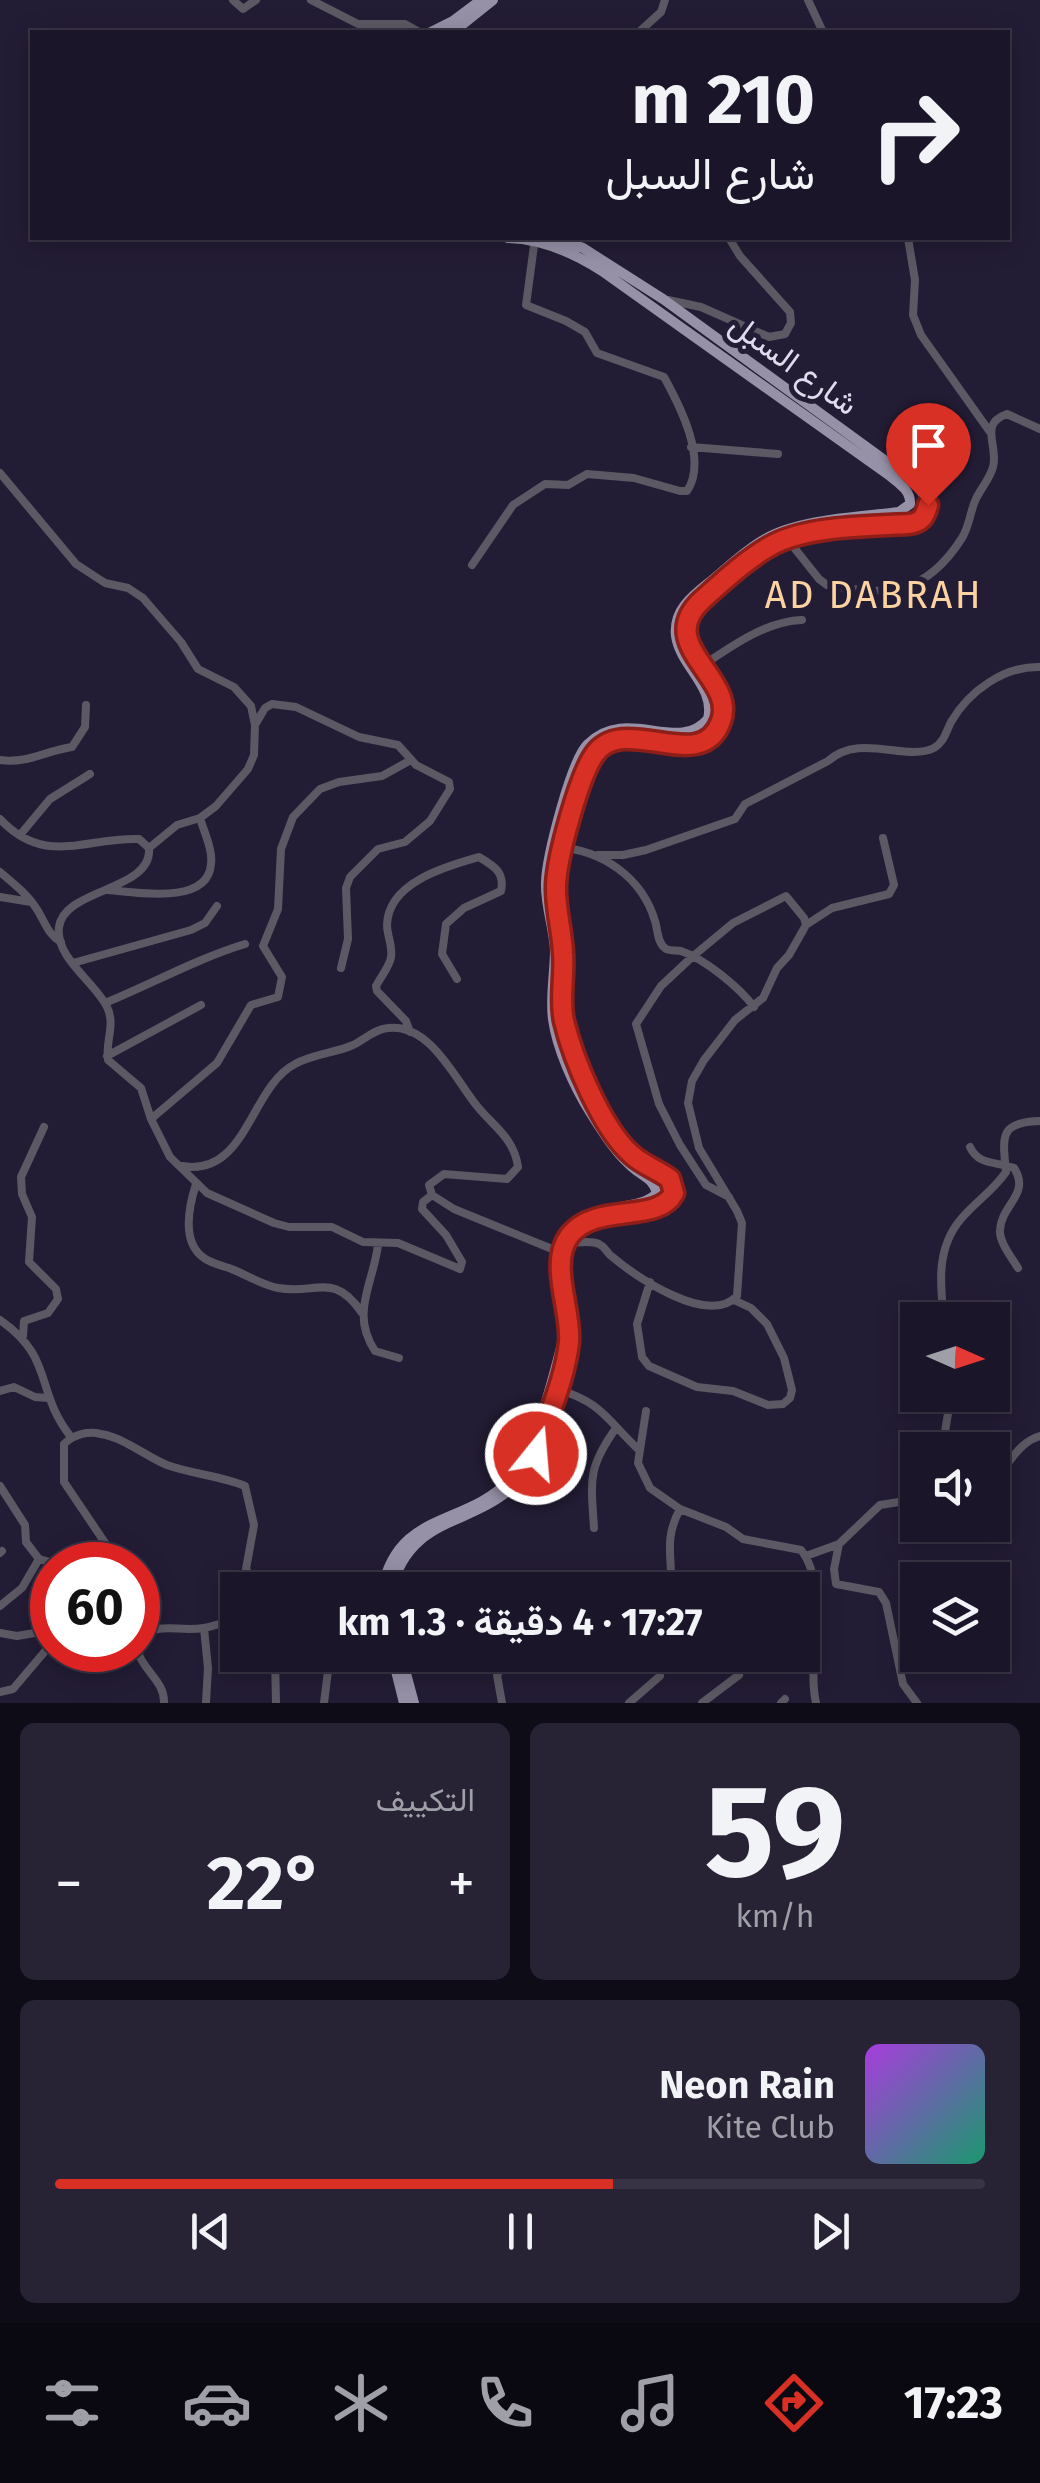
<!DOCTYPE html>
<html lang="ar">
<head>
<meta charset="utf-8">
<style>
	:root { --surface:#1a1528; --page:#272234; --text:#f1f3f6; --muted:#9f9fa8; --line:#383445; --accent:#d93025 }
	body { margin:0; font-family:"Fira Sans",Vazirmatn,sans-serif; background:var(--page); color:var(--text); direction:rtl; height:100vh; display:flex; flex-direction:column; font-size:38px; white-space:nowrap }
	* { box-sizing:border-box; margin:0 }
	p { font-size:32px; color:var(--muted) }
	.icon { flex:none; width:55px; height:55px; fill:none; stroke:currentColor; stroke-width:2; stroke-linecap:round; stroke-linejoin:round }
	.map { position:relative; height:1703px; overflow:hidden; direction:ltr }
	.details { display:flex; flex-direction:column; gap:20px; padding:20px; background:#0e0c16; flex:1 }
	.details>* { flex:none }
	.hud { position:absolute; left:30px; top:30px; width:980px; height:210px; border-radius:0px; box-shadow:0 5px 25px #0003,0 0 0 2px var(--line); direction:rtl; background:#1a1528; color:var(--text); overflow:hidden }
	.needle { width:65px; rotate:93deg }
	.tools { position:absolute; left:900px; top:1302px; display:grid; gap:20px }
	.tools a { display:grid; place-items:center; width:110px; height:110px; border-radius:0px; background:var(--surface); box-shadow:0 5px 25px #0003,0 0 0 2px var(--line); font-size:50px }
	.speed { position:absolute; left:30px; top:1542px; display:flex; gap:20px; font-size:50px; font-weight:700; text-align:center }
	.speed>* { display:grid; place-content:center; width:130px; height:130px; border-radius:50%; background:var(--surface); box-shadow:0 5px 25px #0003,0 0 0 2px var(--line); line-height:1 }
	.speed .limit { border:15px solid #d22; background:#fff; color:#111 }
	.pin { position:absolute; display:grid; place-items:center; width:85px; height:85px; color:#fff; margin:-102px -42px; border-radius:50% 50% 50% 0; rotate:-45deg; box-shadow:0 0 10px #0007 }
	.pin .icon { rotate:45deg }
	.me { position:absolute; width:110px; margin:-55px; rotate:17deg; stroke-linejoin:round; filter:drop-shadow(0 0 8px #0008) }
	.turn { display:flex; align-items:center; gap:35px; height:210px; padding:0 30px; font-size:45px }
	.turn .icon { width:130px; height:130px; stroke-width:2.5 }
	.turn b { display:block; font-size:70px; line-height:85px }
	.big { font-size:75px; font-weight:700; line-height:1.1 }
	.details .widget { flex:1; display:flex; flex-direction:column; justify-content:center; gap:15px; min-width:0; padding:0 35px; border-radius:15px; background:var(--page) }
	.details .dial { align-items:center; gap:0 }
	.dial b { font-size:130px; line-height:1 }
	.song { display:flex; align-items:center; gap:30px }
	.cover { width:120px; height:120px; border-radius:15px; background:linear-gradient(135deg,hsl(280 70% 55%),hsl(160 70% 35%)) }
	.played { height:10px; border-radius:5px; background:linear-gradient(90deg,var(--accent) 60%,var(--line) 60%) }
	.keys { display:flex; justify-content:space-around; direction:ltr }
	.heat { display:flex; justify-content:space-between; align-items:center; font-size:55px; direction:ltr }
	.details .tiles { flex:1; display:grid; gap:20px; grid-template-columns:1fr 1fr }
	.widget:last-child { grid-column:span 2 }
	.trip { position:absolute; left:220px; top:1572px; width:600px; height:100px; border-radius:0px; background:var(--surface); box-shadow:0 5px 25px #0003,0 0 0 2px var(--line); font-weight:700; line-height:100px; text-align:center; direction:rtl }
	.dock { display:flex; height:160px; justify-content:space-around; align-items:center; background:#0a0810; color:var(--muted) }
	.dock .icon { width:70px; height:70px }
	.dock .on { color:var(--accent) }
	.dock b { font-size:45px; color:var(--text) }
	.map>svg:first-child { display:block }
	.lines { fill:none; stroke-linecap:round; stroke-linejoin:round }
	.minor { stroke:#5c5964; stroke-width:8 }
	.major { stroke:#9791a8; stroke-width:10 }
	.route-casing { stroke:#8d1f18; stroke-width:25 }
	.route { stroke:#d93025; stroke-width:18 }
	.labels { text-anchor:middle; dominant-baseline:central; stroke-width:10; stroke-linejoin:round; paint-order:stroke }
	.street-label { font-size:32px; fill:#e0dced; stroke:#231c35 }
	.quarter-label { font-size:38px; letter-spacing:2.5px; fill:#fcd2a0; stroke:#231c35 }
</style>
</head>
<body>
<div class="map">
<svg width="1040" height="1703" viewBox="0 0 1040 1703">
	<rect width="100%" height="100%" fill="#231c35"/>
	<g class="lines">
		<!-- minor -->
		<path class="minor" d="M233,0L243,9L256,0
			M311,0L358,24H405L419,32
			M808,0L823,32
			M639,32L661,12L665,0
			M908,238L915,280L913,315L921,335L990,432
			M668,300L701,307L769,337L785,334L791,323L790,312L740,256L729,238
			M691,447L778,454
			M0,473L76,564L105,583L128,588L143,598L181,642L198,669L234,687L251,706L255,725L254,755L248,769L216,806L200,818L177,825L149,848
			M784,535L819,579L827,585C888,596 925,596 962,538C969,527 970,513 975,501C980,489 990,479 993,467C999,446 978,424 1007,414L1040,429
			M472,565L513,505L545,484L568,485L587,474L634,478L680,491H687C708,460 680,406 664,377L597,353L585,332L566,321L526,305L535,238
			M702,666C730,647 766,621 802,620
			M255,725L265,708L272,704L296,707L359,737L398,745L416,765L449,782L450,789L430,821L405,842L378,849L350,877L346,888L348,939L341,968
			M0,760C27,764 45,751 72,747L85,727L86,705
			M0,819C45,867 85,837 139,839L149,848C153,891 64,888 59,927C55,958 95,982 107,1007C116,1025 105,1041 108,1060L141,1088L151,1119L170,1157L207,1193L274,1223L289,1227H332L363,1242L398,1243L460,1269L462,1262L446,1235L422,1209L423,1202L432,1195
			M20,835L50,799L90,774
			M557,847C602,850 642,877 655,921C658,930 657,943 666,949C670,951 677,950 681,951C705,959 740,988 754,1007
			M598,855H623L646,850L735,819L745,804L828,761C860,732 905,762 934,748C944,742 946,732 951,722C969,691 1004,666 1040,667
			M0,872C13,883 27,894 36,908C45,921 47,934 61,942
			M108,890C135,892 208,906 211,864C213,850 204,832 200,818
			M0,897L31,902
			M806,925L832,908L889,894L894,885L883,838
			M73,963L191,930L205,923L217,906
			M105,1003C152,984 196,959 245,944
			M410,1032L406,1021L377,991L376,986C380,978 390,966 391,957C393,947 387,935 387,925C388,882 447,866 479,857C494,866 505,872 501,891L464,908L446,924L442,954L457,979
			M107,1056L201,1005
			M151,1119L217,1063L251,1005L278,997L282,977L263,946L278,909L281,849L293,817L320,789L339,782L382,776L409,761
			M970,1147C979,1166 996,1161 1014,1168C1031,1194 1001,1205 1000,1230C999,1242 1012,1258 1018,1268
			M182,1166C247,1177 250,1087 295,1064C313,1054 335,1053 353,1045C365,1039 375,1029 388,1028C430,1023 455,1079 477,1106C494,1127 514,1138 518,1167L507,1179L444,1174L429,1185L432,1195L454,1209L557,1251
			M196,1184C189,1206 181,1242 204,1258C212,1264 225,1266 234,1270C248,1276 263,1285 278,1288C316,1295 334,1271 362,1313
			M559,1242C572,1245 588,1239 599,1244C605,1247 605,1250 610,1255C635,1276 708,1327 737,1296L742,1223L737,1211L699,1148L688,1103L692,1081L704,1060L735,1020L763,998L777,968L789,955L806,925L804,918L786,896L733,923L692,957L661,986L636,1024L659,1104L680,1145L706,1185L729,1197
			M378,1245C373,1285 350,1313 375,1351L399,1358
			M650,1282L637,1324L642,1357L649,1366L697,1387L733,1391L768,1405L783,1404L790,1398L792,1390L784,1358L767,1324L751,1308L734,1300
			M0,1320C55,1358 34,1390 71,1437
			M944,1320C940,1285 936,1248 961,1219C975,1202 993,1191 1006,1172C1003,1138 998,1122 1040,1121
			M23,1336L24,1321L48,1313L58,1299L56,1289L29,1262L32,1217L22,1194L21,1177L44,1127
			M557,1389C603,1403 606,1419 639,1450
			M0,1391L14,1387L35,1397L48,1398
			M646,1411L638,1463L650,1488L680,1509L726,1527L743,1539L801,1550C830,1586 806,1659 816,1703
			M942,1450L951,1395
			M992,1478C1011,1466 1016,1443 1040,1436
			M0,1486L25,1525L26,1542L39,1559
			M594,1528C591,1480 587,1469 616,1428
			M0,1553L2,1551
			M806,1556L839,1544
			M120,1565L64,1482V1444C74,1434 88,1431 101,1434C125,1438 145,1456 167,1465C192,1474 221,1476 245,1486L254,1525L246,1569L259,1590
			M138,1581L147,1591L151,1629
			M451,1590C488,1562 510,1578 547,1590
			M671,1590C673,1559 663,1540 680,1509
			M0,1606L22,1588L39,1559L61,1565
			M204,1628L208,1668L206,1703
			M0,1633L17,1636L52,1630
			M138,1636C164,1622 177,1632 204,1628C217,1626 224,1620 238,1623
			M137,1650C143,1671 165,1681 164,1703
			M275,1655L276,1703
			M0,1692L13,1689L52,1643
			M324,1703L330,1655
			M502,1703L497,1675L510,1655
			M629,1703L660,1676
			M702,1703L739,1675
			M781,1703L785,1699
			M917,1703L903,1684L886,1603L879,1592L836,1584L834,1569L839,1544L880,1505L918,1499"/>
		<!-- major -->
		<path class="major" d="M431,32L453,21L481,0
			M453,32L493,0
			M508,238C543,239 574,253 602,271L890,476C900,484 911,491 910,504L899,512C859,517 800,519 765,539C745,550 728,567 711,581C692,596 673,610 676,636C680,666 716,687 708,719C678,755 627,705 588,744C571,760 547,856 546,882C545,905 554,928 555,950C555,973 550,997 553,1019C557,1049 574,1086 590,1112C603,1133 618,1157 637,1171C647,1178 654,1181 657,1193C643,1209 608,1205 587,1215
			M557,1274L562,1322
			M382,1590C398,1510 465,1527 510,1480C534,1457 553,1378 562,1344
			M391,1590C414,1500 497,1535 535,1455C549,1428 571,1352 569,1323C566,1296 552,1256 571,1233C597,1202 658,1223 674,1193L670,1179C658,1170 642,1165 631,1155C609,1135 585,1086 575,1057C561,1022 565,990 563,953C562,930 555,908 556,885C557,858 583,759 604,744C636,722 685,765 713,734C748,697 681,662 687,625C689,607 707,596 720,585C737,572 754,554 774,544C813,525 873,527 916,523C933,510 927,498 916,483L663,299L583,248L556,238
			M392,1655L404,1703
			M401,1655L414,1703"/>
	</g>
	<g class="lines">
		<defs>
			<path id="route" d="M536,1454C547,1418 565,1380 569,1342C572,1310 548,1263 570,1235C596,1202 658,1224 674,1193L670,1179C658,1170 643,1165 632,1155C602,1129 573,1059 564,1021C559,999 565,975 563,953C562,930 555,908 556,885C557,857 579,777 594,755C624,711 701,777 721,721C737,678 653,645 702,600C723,581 749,557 774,544C810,526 868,526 908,524C921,523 925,517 928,505"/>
		</defs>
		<!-- route casing -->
		<use href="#route" class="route-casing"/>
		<!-- route -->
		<use href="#route" class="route"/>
	</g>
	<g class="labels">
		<!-- street labels -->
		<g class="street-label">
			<text transform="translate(794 364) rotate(36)">شارع السبل</text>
		</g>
		<!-- quarter labels -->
		<g class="quarter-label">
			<text x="874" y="595">AD DABRAH</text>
		</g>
	</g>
</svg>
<div class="tools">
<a><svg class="needle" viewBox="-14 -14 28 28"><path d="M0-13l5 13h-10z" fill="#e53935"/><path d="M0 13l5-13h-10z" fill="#9f9fa8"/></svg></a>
<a><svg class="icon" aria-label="sound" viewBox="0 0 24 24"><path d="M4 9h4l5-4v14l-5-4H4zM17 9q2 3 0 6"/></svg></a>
<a><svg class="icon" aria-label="layers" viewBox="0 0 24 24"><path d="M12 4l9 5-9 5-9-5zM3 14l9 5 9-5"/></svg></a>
</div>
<div class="speed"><div class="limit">60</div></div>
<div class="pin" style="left:928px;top:505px;background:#d93025"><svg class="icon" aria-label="arrive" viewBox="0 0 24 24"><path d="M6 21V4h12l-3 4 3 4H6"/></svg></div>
<svg class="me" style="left:536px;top:1454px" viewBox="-20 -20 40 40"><circle r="17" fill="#d93025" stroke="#fff" stroke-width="3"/><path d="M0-11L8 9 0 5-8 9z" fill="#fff"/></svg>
<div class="trip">17:27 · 4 دقيقة · 1.3 km</div>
<div class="hud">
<div class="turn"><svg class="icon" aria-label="right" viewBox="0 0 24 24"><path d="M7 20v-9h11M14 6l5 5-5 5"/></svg><div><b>210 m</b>شارع السبل</div></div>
</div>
</div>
<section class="details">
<div class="tiles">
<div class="widget dial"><b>59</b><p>km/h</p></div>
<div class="widget"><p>التكييف</p>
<div class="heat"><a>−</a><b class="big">22°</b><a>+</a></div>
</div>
<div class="widget">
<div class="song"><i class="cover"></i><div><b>Neon Rain</b><p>Kite Club</p></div></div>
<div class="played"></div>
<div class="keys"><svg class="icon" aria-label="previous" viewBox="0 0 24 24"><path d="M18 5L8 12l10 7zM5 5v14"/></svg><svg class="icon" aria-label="pause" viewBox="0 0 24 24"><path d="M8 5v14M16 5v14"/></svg><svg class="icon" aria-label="next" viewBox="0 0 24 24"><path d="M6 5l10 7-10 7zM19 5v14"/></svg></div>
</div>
</div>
</section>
<nav class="dock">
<b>17:23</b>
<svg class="icon on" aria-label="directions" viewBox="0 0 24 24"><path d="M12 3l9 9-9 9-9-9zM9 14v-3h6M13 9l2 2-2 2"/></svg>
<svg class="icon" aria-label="music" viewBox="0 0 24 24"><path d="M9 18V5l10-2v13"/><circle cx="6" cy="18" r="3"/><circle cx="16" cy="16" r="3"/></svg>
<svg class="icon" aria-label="phone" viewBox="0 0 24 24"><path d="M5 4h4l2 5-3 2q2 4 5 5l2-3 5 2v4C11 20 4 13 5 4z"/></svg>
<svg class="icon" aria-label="climate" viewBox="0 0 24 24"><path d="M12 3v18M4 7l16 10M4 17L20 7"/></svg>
<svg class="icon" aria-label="car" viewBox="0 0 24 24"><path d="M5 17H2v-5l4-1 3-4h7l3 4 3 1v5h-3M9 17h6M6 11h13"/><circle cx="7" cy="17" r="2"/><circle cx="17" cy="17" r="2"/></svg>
<svg class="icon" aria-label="filters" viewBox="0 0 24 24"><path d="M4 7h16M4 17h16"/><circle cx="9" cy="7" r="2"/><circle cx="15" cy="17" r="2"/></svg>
</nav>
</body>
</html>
